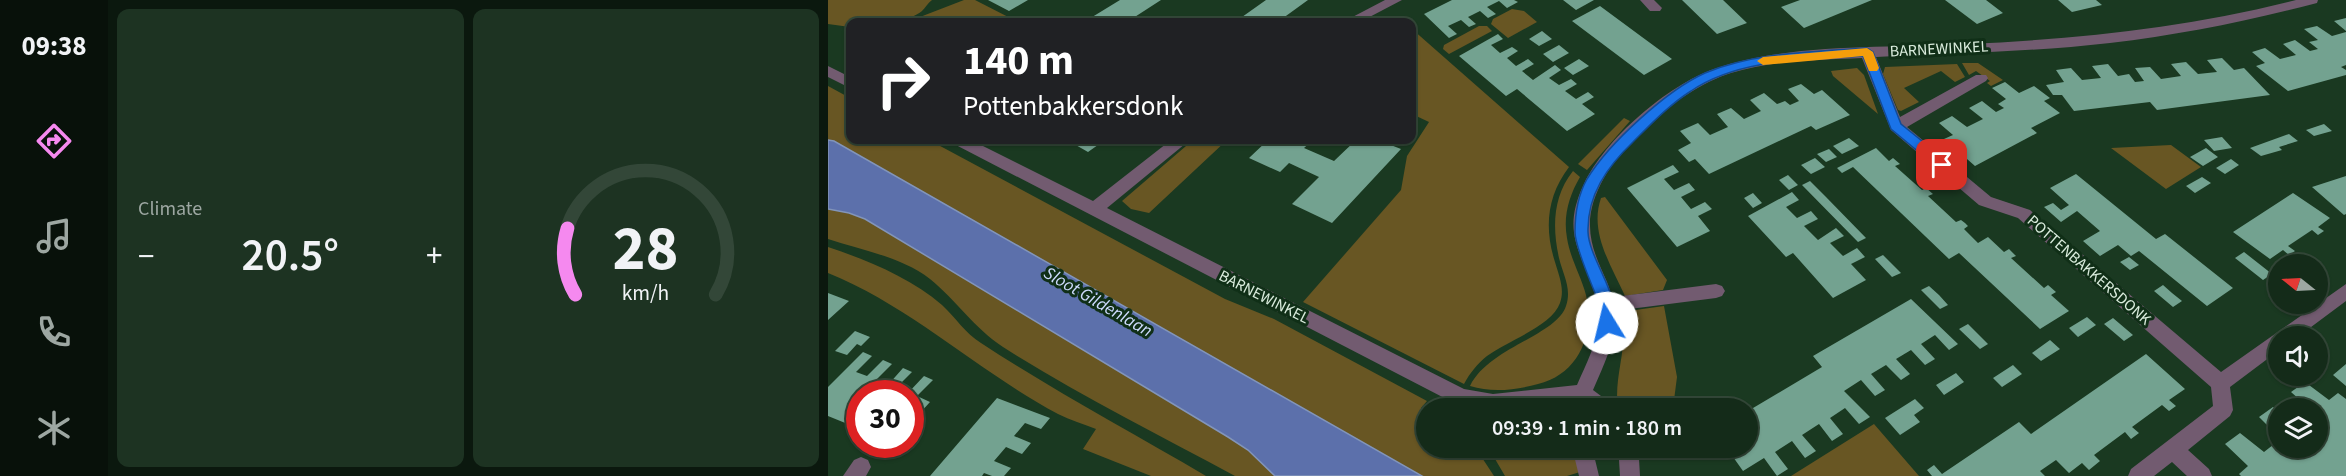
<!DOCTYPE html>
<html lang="en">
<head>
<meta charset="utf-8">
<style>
	:root { --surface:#142b19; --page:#1d3322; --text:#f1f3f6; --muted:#9da7a2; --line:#334738; --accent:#f589ef }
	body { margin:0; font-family:"Source Sans 3",sans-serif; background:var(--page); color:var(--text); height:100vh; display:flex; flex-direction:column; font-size:22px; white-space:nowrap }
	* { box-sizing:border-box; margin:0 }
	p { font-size:20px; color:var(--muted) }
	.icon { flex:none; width:33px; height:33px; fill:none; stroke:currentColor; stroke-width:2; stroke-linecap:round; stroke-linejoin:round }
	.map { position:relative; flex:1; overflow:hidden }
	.sheet { display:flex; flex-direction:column; gap:9px; padding:9px; background:#0b180e; width:720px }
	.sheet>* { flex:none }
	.top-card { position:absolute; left:18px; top:18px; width:570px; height:126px; border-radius:12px; box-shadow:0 2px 4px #0004,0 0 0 2px var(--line); background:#202124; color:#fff; overflow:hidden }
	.needle { width:39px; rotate:288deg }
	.controls { position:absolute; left:1440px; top:254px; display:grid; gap:12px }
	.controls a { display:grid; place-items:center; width:60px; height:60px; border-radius:50%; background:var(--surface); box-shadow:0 2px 4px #0004,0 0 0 2px var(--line); font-size:30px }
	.speed { position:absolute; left:18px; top:380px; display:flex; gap:12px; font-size:30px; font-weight:700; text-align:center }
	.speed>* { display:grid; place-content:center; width:78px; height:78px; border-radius:50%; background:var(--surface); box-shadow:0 2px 4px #0004,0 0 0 2px var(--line); line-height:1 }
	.speed .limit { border:9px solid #d22; background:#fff; color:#111 }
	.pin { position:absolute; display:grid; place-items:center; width:51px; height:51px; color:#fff; margin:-26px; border-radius:12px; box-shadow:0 3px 9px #0006 }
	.me { position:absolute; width:66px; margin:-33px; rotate:351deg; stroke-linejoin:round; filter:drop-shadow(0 0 4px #0008) }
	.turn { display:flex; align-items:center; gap:21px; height:126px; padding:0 18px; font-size:27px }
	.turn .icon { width:78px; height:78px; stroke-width:2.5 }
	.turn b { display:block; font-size:42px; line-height:51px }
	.big { font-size:45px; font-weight:600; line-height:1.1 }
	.sheet .card { flex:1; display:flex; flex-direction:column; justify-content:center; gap:9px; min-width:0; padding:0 21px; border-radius:12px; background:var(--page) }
	.sheet .dial { align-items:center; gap:0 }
	.dial svg { height:156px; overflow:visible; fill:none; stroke:var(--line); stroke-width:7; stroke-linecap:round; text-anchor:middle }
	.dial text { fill:var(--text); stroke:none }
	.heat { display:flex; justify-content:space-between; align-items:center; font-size:33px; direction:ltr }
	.sheet .tiles { flex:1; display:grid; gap:9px; grid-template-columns:repeat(2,1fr) }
	.trip { position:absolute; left:588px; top:398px; width:342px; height:60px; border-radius:30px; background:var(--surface); box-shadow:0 2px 4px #0004,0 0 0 2px var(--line); font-weight:600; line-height:60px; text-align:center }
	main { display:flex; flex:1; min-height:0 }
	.menu { display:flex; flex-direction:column; width:108px; justify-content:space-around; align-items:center; background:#08110a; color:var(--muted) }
	.menu .icon { width:42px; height:42px }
	.menu .selected { color:var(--accent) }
	.menu b { font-size:27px; color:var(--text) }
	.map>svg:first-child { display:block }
	.green { fill:#685623 }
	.water { fill:#5c70ab; stroke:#8295ba; stroke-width:1.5 }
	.building { fill:#73a290 }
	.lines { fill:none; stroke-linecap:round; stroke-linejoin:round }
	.service { fill:#725b70; fill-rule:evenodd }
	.minor { fill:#725b70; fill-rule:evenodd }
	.route { fill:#1a73e8; stroke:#114b97; stroke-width:1.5 }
	.slow { fill:#f59e0b }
	.labels { text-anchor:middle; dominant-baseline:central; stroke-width:6; stroke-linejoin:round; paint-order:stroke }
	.street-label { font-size:16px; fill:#daecdd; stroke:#102f17 }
	.water-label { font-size:18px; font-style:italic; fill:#cedbfe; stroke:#102f17 }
</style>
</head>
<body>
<main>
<nav class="menu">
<b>09:38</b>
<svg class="icon selected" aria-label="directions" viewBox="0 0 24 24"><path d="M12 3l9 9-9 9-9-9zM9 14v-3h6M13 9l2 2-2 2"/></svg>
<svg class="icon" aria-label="music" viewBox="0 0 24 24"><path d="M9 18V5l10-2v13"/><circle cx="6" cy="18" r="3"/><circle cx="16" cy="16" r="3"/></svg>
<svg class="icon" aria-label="phone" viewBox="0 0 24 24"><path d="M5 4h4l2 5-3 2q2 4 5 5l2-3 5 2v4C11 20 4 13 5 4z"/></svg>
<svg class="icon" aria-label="climate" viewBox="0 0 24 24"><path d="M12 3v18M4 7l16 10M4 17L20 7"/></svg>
</nav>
<section class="sheet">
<div class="tiles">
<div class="card"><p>Climate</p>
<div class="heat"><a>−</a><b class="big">20.5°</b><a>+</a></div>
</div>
<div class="card dial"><svg viewBox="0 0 100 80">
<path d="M14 69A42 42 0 1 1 86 69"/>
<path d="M14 69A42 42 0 0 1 10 35" stroke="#f589ef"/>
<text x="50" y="56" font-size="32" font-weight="700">28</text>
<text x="50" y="72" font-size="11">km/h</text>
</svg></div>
</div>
</section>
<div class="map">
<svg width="1518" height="476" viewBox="0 0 1518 476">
	<rect width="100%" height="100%" fill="#1a3921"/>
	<!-- green -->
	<path class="green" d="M0,0H104C100,3 97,8 94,11C79,24 42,22 22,22V27L0,24Z
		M136,0H147L190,22H79Z
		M684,9L696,11L709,22L680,38L663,24L665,19Z
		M651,26H659L664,31L621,54L615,49L616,45Z
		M584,29L741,167C719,196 716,228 727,262C731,276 737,289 732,303C724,326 679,341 659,356C649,364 642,373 636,384L475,302L573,190L579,156L601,122L584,114Z
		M1134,63H1150L1175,80L1163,86L1159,83L1162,81L1148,71L1141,75Z
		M1129,64L1137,77L1127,82L1113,71L1076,88L1091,102L1073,111L1070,110L1055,74L1057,67Z
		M1029,68L1036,75L1050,114L1005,76L1003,71Z
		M0,86L22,98V140H101L397,299L446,319L599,401L593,408L598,412V447H647L666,476H594L0,140Z
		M796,118L802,121L759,170L750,164Z
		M365,140H399L321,213L303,209L294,201Z
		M1343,145L1373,167L1338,189L1283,148Z
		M745,171L752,177C741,196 735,216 739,238C742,258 753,276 758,295C767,334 751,374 710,384C688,390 664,393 642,386C661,347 728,336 738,306C744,288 735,275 731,258C724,227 725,196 745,171Z
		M777,197L839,280L835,290L797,296C783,265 761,232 773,198Z
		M0,209L21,213L37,219L400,437L420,450L447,476H407C330,434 249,394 175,347C146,328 128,300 102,279C74,257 33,250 0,239Z
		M0,247C39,260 83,278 114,305C128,318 137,333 153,343C226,391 303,432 378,476H323L255,449L268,429C256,424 242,420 230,414C151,372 84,307 0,273Z
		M836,306L849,377L845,408H790C785,376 802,344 793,312Z
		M1046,424L1091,476H963Z
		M660,447H744L752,472L739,476H677Z"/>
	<!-- water -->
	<path class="water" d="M0,140L6,141L594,476H447L420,450L400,437L37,219L21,213L0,209Z"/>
	<!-- building -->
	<path class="building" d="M160,0H200L181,11Z
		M292,0H333L299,22H256Z
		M438,0H480L451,21L454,22H418L421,20L414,17Z
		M624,0H686L690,2L679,8L671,1L659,7L668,14L660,18L652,11L640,17L648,24L641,27L633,20L620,26L629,34L621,38L596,14Z
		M735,0H766L748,10Z
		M854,0H895L919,23L889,34Z
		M972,0H1044L976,28L953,7Z
		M1117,0H1158L1175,13L1149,24Z
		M1230,0H1268L1274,5L1244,12Z
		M772,6L814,37L844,59L816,75L744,21Z
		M1518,18V31L1506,21Z
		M1489,26L1504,36L1518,32V65L1513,67L1518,70V75L1460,91L1428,66L1437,63L1424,52L1437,48L1452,59L1468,55L1455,44L1467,40L1482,51L1490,49L1481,42L1490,40L1476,29Z
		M714,31L724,39L711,46L701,39Z
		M670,34L675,39L663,45L672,53L684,47L690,51L679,58L688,66L700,59L706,64L694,71L705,80L727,65L733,70L721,78L731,85L743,79L749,84L737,91L748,99L760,92L766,97L754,104L767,114L739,131L689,89L678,96L631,56Z
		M731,45L741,53L725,62L715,54Z
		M1394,58L1406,70L1416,68L1442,95L1329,110L1322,102L1246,111L1234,95H1225L1218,85L1236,82L1228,70L1235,69L1243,68L1254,80L1273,78L1264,66L1280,64L1290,76L1301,74L1307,82L1316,81L1307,68L1322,67L1333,79L1353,76L1343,64L1350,63L1358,62L1370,74L1389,72L1379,60Z
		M751,59L761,66L745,75L736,68Z
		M1177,82L1191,93L1206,86L1222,98L1216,101L1232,113L1203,128L1209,133L1147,166L1116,139L1125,135L1111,123L1124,116L1139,127L1155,119L1141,108L1154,101L1168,112L1176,108L1170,104L1178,99L1164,88Z
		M973,84L986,94L994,90L1022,115L988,130L983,126L881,174L867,159L861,162L850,150L863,143L852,131L870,123L882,135L900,127L889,114L903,108L916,119L933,111L922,100L936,93L949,104L957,101L962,105L971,101L960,89Z
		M1496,124L1504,131L1486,136L1478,130Z
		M1461,134L1470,141L1451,147L1454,150L1433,156L1422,148Z
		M1394,137L1404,148L1386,151L1376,140Z
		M1021,138L1031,146L1014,154L1005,146Z
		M239,140H277L260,152Z
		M440,140H485L476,148L506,161L528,140H550L573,149L504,223L464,204L491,177L461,163L452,172L421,158Z
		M1048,148L1061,161L1065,158L1072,164L1067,166L1094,190L1098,188L1105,194L1100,196L1128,222L1133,220L1137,223L1140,226L1136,229L1150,243L1160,237L1176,252L1181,249L1188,256L1183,258L1216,288L1220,285L1228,292L1223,295L1241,311L1212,329L1131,253L1121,259L1025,167L1014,173L1009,168Z
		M1378,148L1390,157L1375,166L1362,157Z
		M1001,149L1009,157L998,162L989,154Z
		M987,158L997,167L983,174L973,165Z
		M1403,159L1411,165L1397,174L1388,168Z
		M845,165L851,172L836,179L846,190L861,183L867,190L853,197L863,209L877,202L884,209L870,216L882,231L849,247L799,188Z
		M1248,174L1328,239L1337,234L1405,288L1379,306L1311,251L1303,256L1290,245L1272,256L1255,241L1272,231L1249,211L1233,222L1216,207L1225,203L1233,210L1241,205L1222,188Z
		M960,175L970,185L961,190L951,180Z
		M1518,176V214L1516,215L1484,187Z
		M1374,177L1383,183L1367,193L1358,186Z
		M982,181L998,197L1038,238L1030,242L974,185Z
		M964,192L971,200L958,207L969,218L983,211L990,219L976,226L990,240L1008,228L1016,236L1002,243L1015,256L1029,248L1037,257L1023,264L1038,280L1005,298L965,253L958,257L920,216Z
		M925,193L934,203L925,208L916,198Z
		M1465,193L1502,218L1490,227L1496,231L1490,235L1484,230L1460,246L1467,251L1461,255L1455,250L1442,259L1405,232Z
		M1416,252L1444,274L1435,280L1407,258Z
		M1055,255L1073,273L1064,277L1047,259Z
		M1301,257L1311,265L1302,270L1292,262Z
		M1335,285L1344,293L1354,301L1345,307L1326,291Z
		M1101,286L1111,295L1120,305L1112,309L1093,290Z
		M0,293L21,301L0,320Z
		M1083,299L1130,344L1121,350L1107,335L1093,344L1107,359L1097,365L1083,350L1068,359L1082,374L1073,380L1058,365L1043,374L1057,390L1047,396L1033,380L1016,391L1042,417L1031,424L1017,408L1002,418L1015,434L1004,441L991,424L974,435L988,451L977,458L964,441L947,452L960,469L949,476L936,458L915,471L898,447H920V411L994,367L985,356Z
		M1259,317L1268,325L1250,337L1241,328Z
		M1285,318L1305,335L1296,341L1276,324Z
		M1140,324L1160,344L1152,349L1131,329Z
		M27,331L42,337L33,346L29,344L19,355L7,351Z
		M1222,340L1232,349L1213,361L1204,353Z
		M35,352L44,356L28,372L39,376L55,360L64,364L48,380L60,385L75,368L84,372L68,388L80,393L96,376L105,380L89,396L102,402L82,424V393H32V429L0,416V387Z
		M1318,354L1357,389L1341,400L1348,406L1341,411L1334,405L1304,427L1311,433L1303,439L1297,432L1266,455L1272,461L1261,470L1254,463L1241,473L1228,460L1212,471L1217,476H1104L1099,470L1106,465L1114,474L1191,422L1203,434Z
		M1518,364V386L1505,375Z
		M1185,365L1194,374L1174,387L1165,378Z
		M1128,373L1136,382L1116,395L1108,385Z
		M1477,382L1501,400L1510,393L1518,399V476H1413L1411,474L1420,466L1397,444L1412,433L1436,452L1450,441V447H1490V408H1481L1463,392Z
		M169,398L222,418L213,429L197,423L186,436L203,443L194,454L178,447L166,461L183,468L176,476H164L156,473L154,476H102Z
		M1087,399L1096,408L1086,415L1092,422L1072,435L1057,418Z
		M1445,407L1450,411V436L1431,417Z"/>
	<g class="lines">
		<!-- service -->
		<path class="service" d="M888,284L894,286L897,291L894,296L888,298L778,312L772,310L769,305L772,300L778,298Z"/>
		<!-- minor -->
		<path class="minor" d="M557,0H574L532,22H515Z
			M812,0H826L834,8L832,11H822Z
			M1468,0H1490L1489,3C1420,21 1352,35 1282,43C1204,52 1126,53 1048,57L1072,117L1148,75H1158L1160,78L1158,81L1079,127L1163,197L1202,210L1393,372L1518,284V301L1471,336H1450V351L1402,387L1405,410L1402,416L1360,450L1381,469L1384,476H1359L1344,462L1326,476H1300L1303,469L1385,406L1383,387L1190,218L1151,205L1063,130L1034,58C991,60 945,60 903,73C848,90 761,164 762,226C762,246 771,264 779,282C796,325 782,351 765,390L781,402L784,408H739L741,403C707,407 659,415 626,403L126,144L123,140H143L265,201L343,140H359L357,144L279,208L636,389L665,394L749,385C759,362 773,337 770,310C764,260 728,242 756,184C777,139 840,85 886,69C959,43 1061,48 1139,44C1250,39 1360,28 1468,0Z
			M0,66L22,77V88L0,77Z
			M744,447H764L771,476H751Z
			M785,447H805L811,459L812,476H792L791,460Z
			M33,457L40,460L43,467L38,476H15L26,460Z"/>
	</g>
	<!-- route -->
	<path class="route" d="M1039,48L1045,52L1073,124L1119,161L1121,165L1119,168H1110L1063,129L1035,56C978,60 912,58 863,91C841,105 823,124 805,142C779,167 759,195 760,232C761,260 797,301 784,327L779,329L773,327C769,319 773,310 770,301C764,284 747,248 747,232C747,213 750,195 759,179C781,143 839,90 877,73C928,52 985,52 1039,48Z"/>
	<!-- slow -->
	<path class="slow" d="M1039,48L1045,52L1051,68L1049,71H1041L1035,56L935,65L929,61L935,57Z"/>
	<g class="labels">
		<!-- street labels -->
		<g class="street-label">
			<text transform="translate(1111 49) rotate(-3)">BARNEWINKEL</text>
			<text transform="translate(1261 270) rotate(41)">POTTENBAKKERSDONK</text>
			<text transform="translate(436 297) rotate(27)">BARNEWINKEL</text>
		</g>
		<!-- water labels -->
		<g class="water-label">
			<text transform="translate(270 302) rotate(30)">Sloot Gildenlaan</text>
		</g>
	</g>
</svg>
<div class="controls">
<a><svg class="needle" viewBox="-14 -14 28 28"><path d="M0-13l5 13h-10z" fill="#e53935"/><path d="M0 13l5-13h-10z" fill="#9da7a2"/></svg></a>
<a><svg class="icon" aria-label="sound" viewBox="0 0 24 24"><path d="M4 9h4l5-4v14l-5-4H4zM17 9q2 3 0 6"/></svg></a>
<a><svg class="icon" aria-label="layers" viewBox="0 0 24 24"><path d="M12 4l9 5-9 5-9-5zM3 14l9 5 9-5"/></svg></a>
</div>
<div class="speed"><div class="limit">30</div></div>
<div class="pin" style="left:1114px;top:165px;background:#d93025"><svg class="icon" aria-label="arrive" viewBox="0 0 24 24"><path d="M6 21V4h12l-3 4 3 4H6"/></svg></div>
<svg class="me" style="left:779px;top:323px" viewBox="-20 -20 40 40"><circle r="19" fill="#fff"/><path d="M0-13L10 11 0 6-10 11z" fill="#1a73e8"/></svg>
<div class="trip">09:39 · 1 min · 180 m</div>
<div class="top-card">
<div class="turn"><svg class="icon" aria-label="right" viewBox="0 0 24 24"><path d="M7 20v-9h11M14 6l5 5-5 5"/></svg><div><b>140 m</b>Pottenbakkersdonk</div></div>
</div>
</div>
</main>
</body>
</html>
